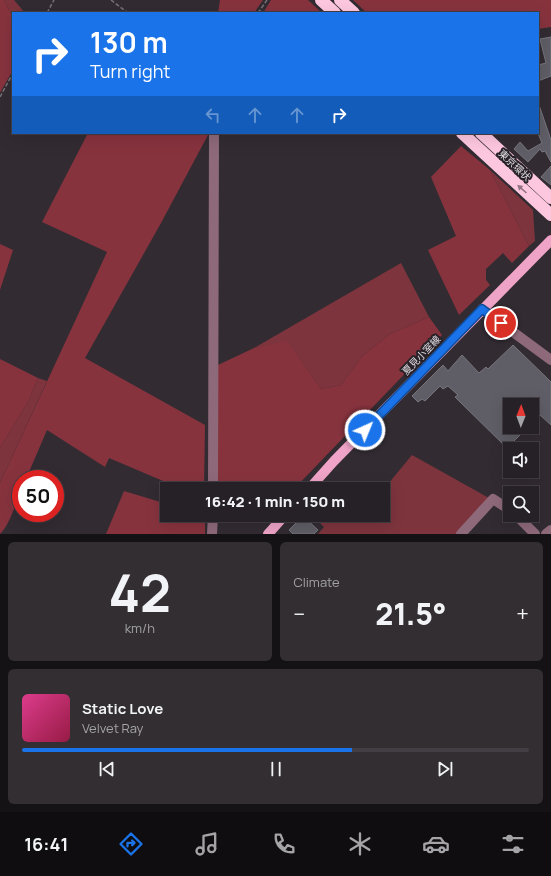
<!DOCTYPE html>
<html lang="en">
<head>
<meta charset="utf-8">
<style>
	:root { --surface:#262126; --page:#322e32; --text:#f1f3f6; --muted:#a4a3a7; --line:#423e43; --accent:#1a73e8 }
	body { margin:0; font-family:Manrope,"Noto Sans JP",sans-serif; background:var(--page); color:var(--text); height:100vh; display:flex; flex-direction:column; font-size:15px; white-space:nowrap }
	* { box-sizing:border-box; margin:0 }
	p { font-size:13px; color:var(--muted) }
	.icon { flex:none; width:22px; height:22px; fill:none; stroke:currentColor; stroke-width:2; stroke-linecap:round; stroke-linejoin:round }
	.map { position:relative; height:534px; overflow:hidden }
	.drawer { display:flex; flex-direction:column; gap:8px; padding:8px; background:#151215; flex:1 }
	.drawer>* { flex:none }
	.top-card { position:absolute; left:12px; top:12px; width:527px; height:122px; border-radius:0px; box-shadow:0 4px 16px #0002,0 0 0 1px var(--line); background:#1a73e8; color:#fff; overflow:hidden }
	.needle { width:26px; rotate:1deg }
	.controls { position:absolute; left:503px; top:398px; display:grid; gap:8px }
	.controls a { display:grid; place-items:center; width:36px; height:36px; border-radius:0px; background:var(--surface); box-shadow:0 4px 16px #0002,0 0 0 1px var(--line); font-size:20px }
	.speed { position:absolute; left:12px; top:470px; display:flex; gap:8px; font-size:20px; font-weight:700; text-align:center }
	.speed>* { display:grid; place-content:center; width:52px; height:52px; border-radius:50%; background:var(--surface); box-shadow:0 4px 16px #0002,0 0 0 1px var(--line); line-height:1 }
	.speed .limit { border:6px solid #d22; background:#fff; color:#111 }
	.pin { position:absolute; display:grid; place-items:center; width:34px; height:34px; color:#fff; margin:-17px; border:2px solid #fff; border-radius:50%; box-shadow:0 1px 4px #0007 }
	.me { position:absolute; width:44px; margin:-22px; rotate:44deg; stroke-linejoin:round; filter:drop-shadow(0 0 3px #0008) }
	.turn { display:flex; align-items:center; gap:14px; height:84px; padding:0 12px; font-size:18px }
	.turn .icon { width:52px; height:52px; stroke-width:2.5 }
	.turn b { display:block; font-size:28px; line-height:34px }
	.lanes { display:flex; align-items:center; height:38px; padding:0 12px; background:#0003; justify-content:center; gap:20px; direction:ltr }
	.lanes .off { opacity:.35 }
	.big { font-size:30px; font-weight:800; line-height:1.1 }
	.drawer .widget { flex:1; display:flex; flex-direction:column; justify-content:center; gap:6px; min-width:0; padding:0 14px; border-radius:6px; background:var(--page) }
	.drawer .dial { align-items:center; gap:0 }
	.dial b { font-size:52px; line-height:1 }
	.song { display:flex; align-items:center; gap:12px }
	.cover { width:48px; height:48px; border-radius:6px; background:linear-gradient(135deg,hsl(330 70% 55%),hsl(340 70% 35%)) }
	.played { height:4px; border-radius:2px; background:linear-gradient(90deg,var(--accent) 65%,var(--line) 65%) }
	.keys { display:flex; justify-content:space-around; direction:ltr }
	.heat { display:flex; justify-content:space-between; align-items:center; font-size:22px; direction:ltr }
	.drawer .tiles { flex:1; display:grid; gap:8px; grid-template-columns:1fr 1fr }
	.widget:last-child { grid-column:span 2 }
	.trip { position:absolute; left:160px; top:482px; width:230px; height:40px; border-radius:0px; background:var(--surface); box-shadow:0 4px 16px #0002,0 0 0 1px var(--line); font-weight:800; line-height:40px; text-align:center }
	.tab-bar { display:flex; height:64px; justify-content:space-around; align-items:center; background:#0f0d0f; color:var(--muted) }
	.tab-bar .icon { width:28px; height:28px }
	.tab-bar .active { color:var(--accent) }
	.tab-bar b { font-size:18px; color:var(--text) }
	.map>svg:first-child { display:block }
	.green { fill:#7d343d }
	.forest { fill:#87333e }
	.building { fill:#5f5d65; stroke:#77757e }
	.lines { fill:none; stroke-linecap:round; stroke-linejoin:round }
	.path { stroke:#777277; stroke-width:1.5; stroke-dasharray:4 2; stroke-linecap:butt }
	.minor { stroke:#8e697a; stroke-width:10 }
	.major { stroke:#eea3c7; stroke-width:10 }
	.highway { stroke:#fec7e0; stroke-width:12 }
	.oneway { fill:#937484 }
	.route-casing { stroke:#114b97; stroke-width:10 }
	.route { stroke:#1a73e8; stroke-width:7 }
	.labels { text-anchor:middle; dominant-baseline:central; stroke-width:4; stroke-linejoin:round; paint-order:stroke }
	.street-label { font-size:10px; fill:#e1dee2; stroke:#282228 }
</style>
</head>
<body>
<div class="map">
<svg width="551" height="534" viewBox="0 0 551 534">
	<rect width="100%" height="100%" fill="#322c32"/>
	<!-- green -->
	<path class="green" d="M4,0H14L25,13H13V18Z
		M490,170L533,210L535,241L529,246Z
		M401,263L429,317L390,334L362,356L341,385L321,389L287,342L254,348Z
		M38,378L47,381L0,483V448L28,402Z
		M412,455L489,498L456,534H318L324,527L312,515H383V490Z"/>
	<!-- forest -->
	<path class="forest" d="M0,0H4L13,18V70L0,93Z
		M220,0H263L254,13H218Z
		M271,0H308L322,13H263Z
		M353,0H551V27L538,29V13H367Z
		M88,133H209L161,223L85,358L205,425L204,489H182L109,458L105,467L47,430L26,479H21C21,493 10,525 0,534V483L107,252L42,222Z
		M461,146L490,170L529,246L512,263L503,253L486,269V280L490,285L459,315L428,250L456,236L431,177Z
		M0,244L13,250L0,290Z
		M429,317L442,335L294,489H217L218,365L254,348L287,341L321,389L341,385L362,356L390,334Z
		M0,359L38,378L28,402L0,448Z
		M124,491L167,504V515L205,517V534H106Z
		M217,515H270L263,523L217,519Z"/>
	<!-- building -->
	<path class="building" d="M551,37V76L538,81V65L546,63L540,39Z
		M539,105L551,140V162L545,151L542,152L540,149L528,162L514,149L520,142L528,151L542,143L538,133Z
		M551,166V185L541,177Z
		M513,345L551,382V425L540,415L532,423V405H510V427H528L507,448L455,397L458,395L448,386L443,389L440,386L425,401L422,399L418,402L412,396L443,365L448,371L462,355L479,373L486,367L488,369Z
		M303,516L318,530L314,534H293L289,530Z"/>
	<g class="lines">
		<!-- path -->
		<path class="path" d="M111,0L128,13
			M47,13L54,0
			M258,13L267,0
			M0,97L13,73"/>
		<!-- minor -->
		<path class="minor" d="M482,309L551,360
			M213,489L214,133
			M516,515L535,534
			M212,534L213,515
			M461,534L493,499L510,510
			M546,534L551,530"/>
		<!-- major -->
		<path class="major" d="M309,489L334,461L551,240
			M268,534L285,515"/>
		<!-- highway -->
		<path class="highway" d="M321,0L335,13
			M340,0L354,13
			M462,133L551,215
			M481,133L551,198"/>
	</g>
	<!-- one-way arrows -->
	<defs><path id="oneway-solid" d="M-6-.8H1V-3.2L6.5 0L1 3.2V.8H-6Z"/></defs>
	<use class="oneway" href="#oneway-solid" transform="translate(522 189) rotate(-138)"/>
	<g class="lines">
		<defs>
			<path id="route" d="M365,430L482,309L501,323"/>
		</defs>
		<!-- route casing -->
		<use href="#route" class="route-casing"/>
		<!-- route -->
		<use href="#route" class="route"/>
	</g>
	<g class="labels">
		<!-- street labels -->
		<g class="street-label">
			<text transform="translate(515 165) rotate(43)">東京環状</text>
			<text transform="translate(421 355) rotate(-46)">夏見小室線</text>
		</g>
	</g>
</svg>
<div class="controls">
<a><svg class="needle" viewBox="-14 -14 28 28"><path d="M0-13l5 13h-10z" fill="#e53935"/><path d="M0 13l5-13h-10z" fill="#a4a3a7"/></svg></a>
<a><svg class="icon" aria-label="sound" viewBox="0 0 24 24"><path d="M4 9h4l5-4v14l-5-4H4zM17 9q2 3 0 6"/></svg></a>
<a><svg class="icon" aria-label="search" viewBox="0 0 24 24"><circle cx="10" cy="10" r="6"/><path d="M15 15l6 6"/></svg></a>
</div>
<div class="speed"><div class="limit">50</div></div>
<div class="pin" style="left:501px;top:323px;background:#d93025"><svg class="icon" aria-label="arrive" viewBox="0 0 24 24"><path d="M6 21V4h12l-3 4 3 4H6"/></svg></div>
<svg class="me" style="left:365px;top:430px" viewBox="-20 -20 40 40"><circle r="17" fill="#1a73e8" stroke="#fff" stroke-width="3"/><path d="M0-11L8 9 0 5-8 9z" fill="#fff"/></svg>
<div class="trip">16:42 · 1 min · 150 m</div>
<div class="top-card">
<div class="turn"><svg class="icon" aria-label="right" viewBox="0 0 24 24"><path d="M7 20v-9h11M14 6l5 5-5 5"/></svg><div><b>130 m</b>Turn right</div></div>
<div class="lanes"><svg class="icon off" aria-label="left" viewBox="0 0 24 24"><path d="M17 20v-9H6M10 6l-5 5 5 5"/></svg><svg class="icon off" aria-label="ahead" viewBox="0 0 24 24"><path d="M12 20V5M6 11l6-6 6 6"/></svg><svg class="icon off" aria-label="ahead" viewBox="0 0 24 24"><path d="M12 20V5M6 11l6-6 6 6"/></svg><svg class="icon" aria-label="right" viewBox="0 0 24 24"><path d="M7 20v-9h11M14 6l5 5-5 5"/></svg></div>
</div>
</div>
<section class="drawer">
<div class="tiles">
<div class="widget dial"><b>42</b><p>km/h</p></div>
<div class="widget"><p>Climate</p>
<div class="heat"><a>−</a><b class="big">21.5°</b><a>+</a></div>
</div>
<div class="widget">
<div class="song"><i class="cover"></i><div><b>Static Love</b><p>Velvet Ray</p></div></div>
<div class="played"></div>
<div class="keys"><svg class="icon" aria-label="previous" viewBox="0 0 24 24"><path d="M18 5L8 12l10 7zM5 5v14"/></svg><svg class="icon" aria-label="pause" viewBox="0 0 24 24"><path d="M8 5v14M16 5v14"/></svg><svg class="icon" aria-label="next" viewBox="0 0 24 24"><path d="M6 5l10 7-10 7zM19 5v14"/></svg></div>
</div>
</div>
</section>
<nav class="tab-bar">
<b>16:41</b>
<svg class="icon active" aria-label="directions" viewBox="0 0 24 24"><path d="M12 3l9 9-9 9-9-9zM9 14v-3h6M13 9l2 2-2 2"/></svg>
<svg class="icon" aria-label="music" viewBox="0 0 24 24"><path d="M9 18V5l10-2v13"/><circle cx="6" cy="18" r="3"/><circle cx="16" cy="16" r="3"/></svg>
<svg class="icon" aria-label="phone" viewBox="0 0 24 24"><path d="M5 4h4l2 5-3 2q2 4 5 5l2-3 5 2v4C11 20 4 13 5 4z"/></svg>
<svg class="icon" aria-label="climate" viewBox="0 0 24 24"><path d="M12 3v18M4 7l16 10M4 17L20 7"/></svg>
<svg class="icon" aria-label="car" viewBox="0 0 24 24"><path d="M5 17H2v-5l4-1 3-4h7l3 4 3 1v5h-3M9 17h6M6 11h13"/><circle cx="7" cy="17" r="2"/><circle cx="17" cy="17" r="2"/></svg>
<svg class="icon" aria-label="filters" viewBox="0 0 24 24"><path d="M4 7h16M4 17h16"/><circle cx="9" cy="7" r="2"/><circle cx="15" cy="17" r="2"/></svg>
</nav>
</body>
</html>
